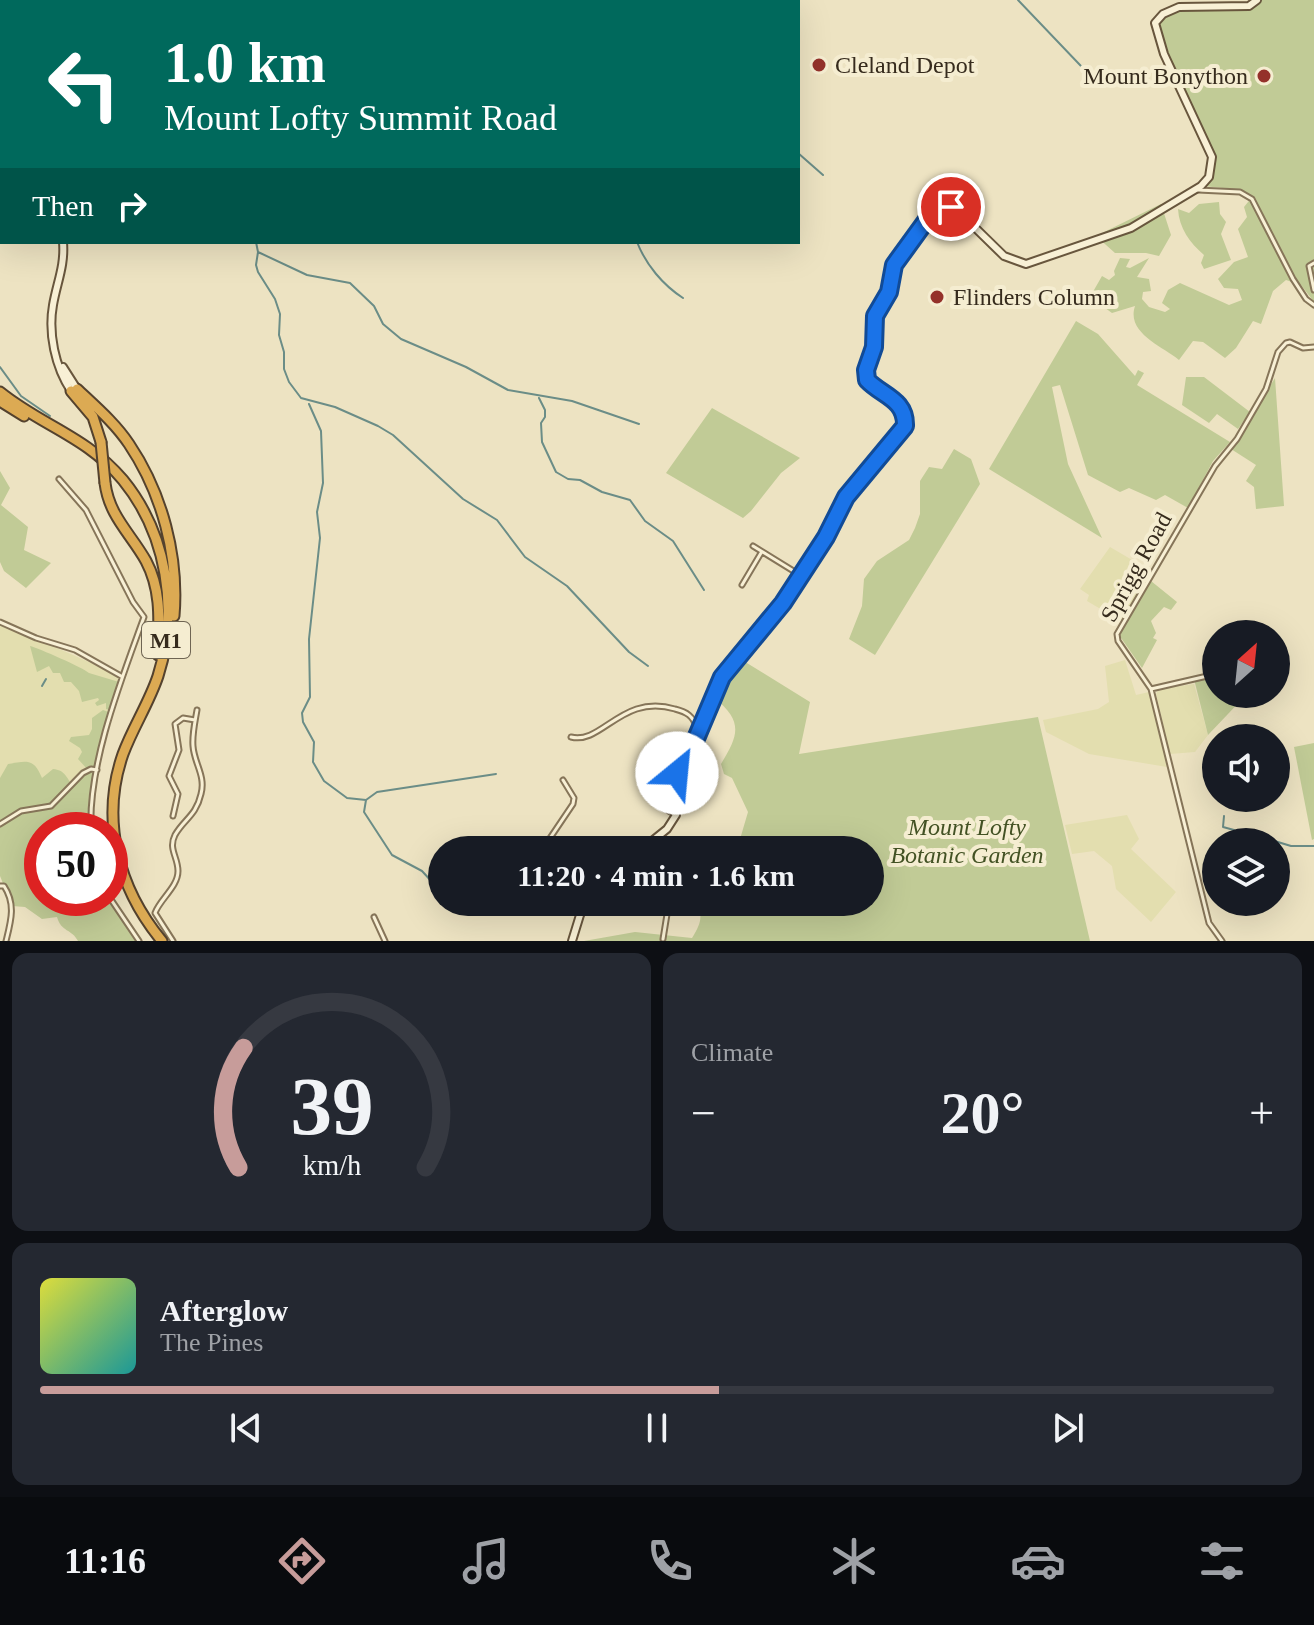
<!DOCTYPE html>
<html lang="en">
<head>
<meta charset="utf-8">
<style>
	:root { --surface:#171b24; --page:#242831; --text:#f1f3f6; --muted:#9ea1a6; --line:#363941; --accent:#c79c9a }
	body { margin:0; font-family:"Times New Roman",serif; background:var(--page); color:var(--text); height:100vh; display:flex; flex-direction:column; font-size:30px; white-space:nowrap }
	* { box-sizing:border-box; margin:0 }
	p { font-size:26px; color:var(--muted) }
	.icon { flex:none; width:44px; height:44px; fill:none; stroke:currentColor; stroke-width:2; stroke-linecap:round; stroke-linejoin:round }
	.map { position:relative; height:941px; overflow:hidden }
	.details { display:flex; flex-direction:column; gap:12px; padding:12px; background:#0d0f14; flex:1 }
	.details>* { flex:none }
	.guide { position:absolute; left:0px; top:0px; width:800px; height:244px; box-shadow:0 8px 32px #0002; background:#00695c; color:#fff; overflow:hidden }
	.needle { width:52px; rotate:27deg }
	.buttons { position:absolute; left:1202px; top:620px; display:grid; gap:16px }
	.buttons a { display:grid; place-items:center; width:88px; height:88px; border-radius:50%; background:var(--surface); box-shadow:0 8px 32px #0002; font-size:40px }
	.speed { position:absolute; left:24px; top:812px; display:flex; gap:16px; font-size:40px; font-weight:700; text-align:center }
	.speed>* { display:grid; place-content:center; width:104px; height:104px; border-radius:50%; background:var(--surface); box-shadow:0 8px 32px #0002; line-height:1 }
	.speed .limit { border:12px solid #d22; background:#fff; color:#111 }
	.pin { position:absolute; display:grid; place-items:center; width:68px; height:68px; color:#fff; margin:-34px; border:4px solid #fff; border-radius:50%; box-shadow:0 2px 8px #0007 }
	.me { position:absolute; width:88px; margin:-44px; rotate:28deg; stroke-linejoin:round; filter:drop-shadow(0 0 6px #0008) }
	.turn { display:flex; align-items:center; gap:28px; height:168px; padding:0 32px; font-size:36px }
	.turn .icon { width:104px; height:104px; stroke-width:2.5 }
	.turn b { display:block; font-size:56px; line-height:68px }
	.then { display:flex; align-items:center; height:76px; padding:0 32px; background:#0003; gap:16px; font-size:30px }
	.big { font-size:60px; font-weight:700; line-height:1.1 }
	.details .widget { flex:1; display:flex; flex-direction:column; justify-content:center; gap:12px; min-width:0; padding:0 28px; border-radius:16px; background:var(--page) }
	.details .dial { align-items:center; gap:0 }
	.dial svg { height:208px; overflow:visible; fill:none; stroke:var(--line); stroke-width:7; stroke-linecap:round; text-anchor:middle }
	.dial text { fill:var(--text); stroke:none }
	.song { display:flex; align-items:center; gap:24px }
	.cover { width:96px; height:96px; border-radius:12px; background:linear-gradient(135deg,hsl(60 70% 55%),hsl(180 70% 35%)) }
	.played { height:8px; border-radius:4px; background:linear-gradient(90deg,var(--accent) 55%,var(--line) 55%) }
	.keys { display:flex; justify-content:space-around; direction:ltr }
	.heat { display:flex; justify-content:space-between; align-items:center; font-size:44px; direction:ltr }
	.details .tiles { flex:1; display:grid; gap:12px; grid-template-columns:1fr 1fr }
	.widget:last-child { grid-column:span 2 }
	.trip { position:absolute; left:428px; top:836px; width:456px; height:80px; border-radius:40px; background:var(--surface); box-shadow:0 8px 32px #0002; font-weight:700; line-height:80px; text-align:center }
	.tab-bar { display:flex; height:128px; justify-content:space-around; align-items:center; background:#090b0e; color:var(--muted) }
	.tab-bar .icon { width:56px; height:56px }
	.tab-bar .current { color:var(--accent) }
	.tab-bar b { font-size:36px; color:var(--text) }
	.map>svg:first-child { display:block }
	.farmland { fill:#e3deaf }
	.green { fill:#c1cb96 }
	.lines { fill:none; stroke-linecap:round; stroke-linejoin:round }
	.stream { stroke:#6b8d87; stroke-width:2 }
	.minor-casing { stroke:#867559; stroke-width:7 }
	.secondary-casing { stroke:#68563d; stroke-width:10 }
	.motorway-casing { stroke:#54422e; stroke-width:13 }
	.minor { stroke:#f8f0d5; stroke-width:3 }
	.secondary { stroke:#f8f0d5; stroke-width:6 }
	.motorway { stroke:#dcaa53; stroke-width:9 }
	.motorway-bridge-casing { stroke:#54422e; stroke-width:13; stroke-linecap:butt }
	.motorway-bridge { stroke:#dcaa53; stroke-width:9 }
	.route-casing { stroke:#114b97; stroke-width:20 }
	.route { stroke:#1a73e8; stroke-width:14 }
	.poi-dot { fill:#94312a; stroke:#f5edd1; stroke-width:3 }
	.labels { text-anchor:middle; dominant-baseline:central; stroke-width:8; stroke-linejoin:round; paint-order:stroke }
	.shield { fill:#f5edd1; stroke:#6f6553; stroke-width:2 }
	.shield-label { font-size:22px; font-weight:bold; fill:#362b1d }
	.poi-label { font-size:24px; fill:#362b1d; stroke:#f5edd1; text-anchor:start }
	.street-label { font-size:24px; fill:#362b1d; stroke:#f5edd1 }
	.park-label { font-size:24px; font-style:italic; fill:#435224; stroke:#f5edd1 }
</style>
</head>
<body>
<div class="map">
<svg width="1314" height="941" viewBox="0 0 1314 941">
	<rect width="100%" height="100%" fill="#ede3c2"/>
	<!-- farmland -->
	<path class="farmland" d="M1110,547L1151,571L1121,621L1087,601L1089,595L1080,589Z
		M0,623L121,676L98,770L86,771L55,805L0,824Z
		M1125,660L1136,695L1149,692L1167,767L1089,754L1046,732L1043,720L1098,709L1109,702L1105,666Z
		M1194,684L1208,735L1195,752L1170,754L1156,694L1159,689Z
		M1127,815L1139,839L1131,849L1176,892L1151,922L1116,889L1112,866L1094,851L1072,854L1065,825Z"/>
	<!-- green -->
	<path class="green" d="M1258,0H1314V302L1301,285L1286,280L1273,291L1261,324L1253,321L1236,348L1225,358L1203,342L1193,341L1179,360C1162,346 1126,333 1135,306L1112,313L1090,297L1102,276L1109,280L1115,275L1114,271L1120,258L1130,259L1126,267L1130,268L1149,258L1137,277L1149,279L1151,291L1143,292L1142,299L1149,307L1165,312L1170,309L1162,303L1168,290L1180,283L1229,305L1242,300L1238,289L1224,288L1218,279L1234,262L1248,257L1238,229L1247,217L1244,207L1252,197L1242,190L1203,186L1213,174L1214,158L1157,31C1157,0 1227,8 1249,8L1255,6Z
		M1219,202L1220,214L1226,222L1221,234L1231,260L1204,269L1201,263L1204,255C1190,243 1179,228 1178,209L1189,213L1199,204Z
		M1161,204L1171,235L1159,256L1146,253H1115L1096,236Z
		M1076,321L1098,334L1135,376L1138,370L1144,373L1137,385L1230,442L1213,461L1188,508L1165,495L1156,500L1129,488L1120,492L1088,475L1060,385L1052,387L1068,464L1102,538L989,469Z
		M1186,377H1204L1250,412L1238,429L1217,414L1209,423L1182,405Z
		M1275,378L1284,506L1256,509L1254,487L1246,481L1256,465L1231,449Z
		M712,408L800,458L781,473L751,511L743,518L666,473Z
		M954,449L971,459L980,484L875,655L849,639L862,606L864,579L877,561L909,540L915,528L920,514V481L929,467L942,469Z
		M0,471L10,488L1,505L28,527L24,550L51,563L26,588L4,571L0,562Z
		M1151,581L1177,602L1171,610L1164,607L1151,621L1156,633L1153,638L1157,640L1142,668L1119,635Z
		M30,646C38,648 84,668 89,673L119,682L109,710L106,709V703L97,706L95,703L99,700L98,698L82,702L79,691L71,682H64L60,673H53L49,666L37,672Z
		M742,660L810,702L799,754L1038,717L1090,941H584L635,932L692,938C700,925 703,918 698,904L693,902H870V850H734L738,846L748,812L732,778L724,774L721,764C739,734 743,722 715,698L724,682Z
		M1216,674V694H1247L1208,735L1194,679Z
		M103,710L111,713L94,792L91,830H42V898H110L139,941H78C72,929 61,932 57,917L42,919L25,907L12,906L0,876V778L8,764C27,761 34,758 42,778L53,769C65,770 66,777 73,786L88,770L78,759L82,752L80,748L69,741L71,737L89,735L92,729V718Z
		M1314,743V839L1312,840L1294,747Z"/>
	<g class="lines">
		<!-- stream -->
		<path class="stream" d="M336,0L337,2
			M623,0L625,2
			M1018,0L1101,87
			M217,2L218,0
			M798,153L823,175
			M256,242L258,252L307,275L350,283L374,306L383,324L401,339L466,367L508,390L572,401L639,424
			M637,242C646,265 663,285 683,298
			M258,252L256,265L258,272L275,299L280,314L279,335L284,352V369L289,382L301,398L335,407L378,426L393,435L463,499L497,520L525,557L567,586L629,652L648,666
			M0,367L21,396L50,416
			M539,398L545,410V417L541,423L542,442L556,472L568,479L580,480L602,492L630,500L645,521L673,541L704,590
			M309,404L321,431L323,483L317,512L320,538L309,639L310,697L302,713L303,722L314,742L313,762L324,781L347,798L366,800L377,792L496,774
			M42,686L46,679
			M366,800L364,812L392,855L422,871L433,883L442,887
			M1224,816L1223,827L1234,830L1238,837L1251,838L1255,835L1291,846H1314"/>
		<defs>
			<path id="minor" d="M1198,190L1240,192L1252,199L1293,279L1306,299L1314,305
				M1314,263L1309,266L1314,290
				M59,479L86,510L133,602L144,617C122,678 88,763 91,830
				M753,546L800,575
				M742,585L761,553
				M0,622L36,638L75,650L121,676
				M1276,664L1277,665
				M1151,689L1216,674
				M571,737C602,745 622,693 675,709C687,712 693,716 697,728
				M663,808L674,814
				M173,816L178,794L169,776L179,750L175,724L183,718L195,720
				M0,824L21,811L51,806L83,773L91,769L97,770
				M542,850L573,804L574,798L563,780
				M0,886H4C16,904 11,921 6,941
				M110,898L139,941
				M566,902L584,907
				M374,917L385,941
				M663,939L669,902
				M173,941L155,913C160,899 178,887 178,871C178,857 168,849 175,835C184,819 196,816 201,794C206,776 194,763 193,746C192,734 195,722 197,710
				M1222,941L1209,923L1151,689L1118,641L1117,634L1215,466L1237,439L1266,389L1278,352L1286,343L1290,342L1303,348L1314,347"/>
			<path id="secondary" d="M107,0L108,2
				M63,242C65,266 57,282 53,305C48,333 55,367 71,391
				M63,367L77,389
				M641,850L667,829L676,815L678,768L692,748L718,683L783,603L826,537L855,485L905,426C906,403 887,395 870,384L866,370L874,347V323L879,308L889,292L891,272L931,214L942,207L957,210L1004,256L1026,264L1131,228L1201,186L1209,177L1212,157L1164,54L1155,23L1163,14L1179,7L1249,6L1257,0
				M572,941L580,915L588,902"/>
			<path id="motorway" d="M77,389C95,406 115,423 129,444C162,493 179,556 174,616
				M71,391L93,417L101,442
				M0,392C42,426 86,436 123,480C167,534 179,610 158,676C149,703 133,727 123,754C100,820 118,888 162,941
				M0,401L24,416
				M105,483C109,516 131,534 146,561C162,591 159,622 158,655"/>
		</defs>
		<!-- minor casing -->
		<use href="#minor" class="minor-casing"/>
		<!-- secondary casing -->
		<use href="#secondary" class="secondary-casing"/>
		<!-- motorway casing -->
		<use href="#motorway" class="motorway-casing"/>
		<!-- minor -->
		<use href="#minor" class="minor"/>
		<!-- secondary -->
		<use href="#secondary" class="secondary"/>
		<!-- motorway -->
		<use href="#motorway" class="motorway"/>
		<defs>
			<path id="motorway-bridge" d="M101,442L105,483"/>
		</defs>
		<!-- motorway-bridge casing -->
		<use href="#motorway-bridge" class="motorway-bridge-casing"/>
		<!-- motorway-bridge -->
		<use href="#motorway-bridge" class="motorway-bridge"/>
	</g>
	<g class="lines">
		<defs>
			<path id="route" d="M677,773L692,748L722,677L783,603L826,537L846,497L905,426C906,399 882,396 867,380L866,370L874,347L875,316L889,292L894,265L931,214L942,207H951"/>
		</defs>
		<!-- route casing -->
		<use href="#route" class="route-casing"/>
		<!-- route -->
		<use href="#route" class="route"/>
	</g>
	<!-- markers -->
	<g class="poi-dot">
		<circle cx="819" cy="65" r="8"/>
		<circle cx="1264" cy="76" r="8"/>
		<circle cx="937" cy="297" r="8"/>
	</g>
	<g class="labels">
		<!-- shield labels -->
		<rect class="shield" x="142" y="622" width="48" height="36" rx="6"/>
		<g class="shield-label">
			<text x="166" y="640">M1</text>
		</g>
		<!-- poi labels -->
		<g class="poi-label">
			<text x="835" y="65">Cleland Depot</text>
			<text x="1248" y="76" text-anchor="end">Mount Bonython</text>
			<text x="953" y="297">Flinders Column</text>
		</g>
		<!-- street labels -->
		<g class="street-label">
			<text transform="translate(1136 567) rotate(-61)">Sprigg Road</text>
		</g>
		<!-- park labels -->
		<g class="park-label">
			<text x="967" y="827">Mount Lofty<tspan x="967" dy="28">Botanic Garden</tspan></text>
		</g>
	</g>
</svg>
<div class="buttons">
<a><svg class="needle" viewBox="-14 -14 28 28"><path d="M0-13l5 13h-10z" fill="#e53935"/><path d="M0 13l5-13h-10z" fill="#9ea1a6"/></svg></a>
<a><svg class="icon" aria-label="sound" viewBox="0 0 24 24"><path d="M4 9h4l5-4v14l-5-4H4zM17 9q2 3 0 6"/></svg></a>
<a><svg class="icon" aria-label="layers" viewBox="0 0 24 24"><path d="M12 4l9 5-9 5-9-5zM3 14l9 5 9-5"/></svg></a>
</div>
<div class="speed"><div class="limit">50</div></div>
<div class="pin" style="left:951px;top:207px;background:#d93025"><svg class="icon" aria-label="arrive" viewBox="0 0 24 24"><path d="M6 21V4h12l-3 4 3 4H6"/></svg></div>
<svg class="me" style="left:677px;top:773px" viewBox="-20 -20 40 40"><circle r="19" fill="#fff"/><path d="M0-13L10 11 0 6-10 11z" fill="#1a73e8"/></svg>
<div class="trip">11:20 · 4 min · 1.6 km</div>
<div class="guide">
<div class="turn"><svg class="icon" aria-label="left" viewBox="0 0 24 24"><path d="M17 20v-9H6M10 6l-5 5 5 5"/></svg><div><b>1.0 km</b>Mount Lofty Summit Road</div></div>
<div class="then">Then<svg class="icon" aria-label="right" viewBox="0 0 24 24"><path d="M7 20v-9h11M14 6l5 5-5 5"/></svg></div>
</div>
</div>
<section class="details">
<div class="tiles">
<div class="widget dial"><svg viewBox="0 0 100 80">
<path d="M14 69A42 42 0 1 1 86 69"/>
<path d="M14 69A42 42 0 0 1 16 23" stroke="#c79c9a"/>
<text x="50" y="56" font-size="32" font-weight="700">39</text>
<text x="50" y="72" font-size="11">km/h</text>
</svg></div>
<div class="widget"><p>Climate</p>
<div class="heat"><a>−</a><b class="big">20°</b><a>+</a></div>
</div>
<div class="widget">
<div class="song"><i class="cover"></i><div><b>Afterglow</b><p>The Pines</p></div></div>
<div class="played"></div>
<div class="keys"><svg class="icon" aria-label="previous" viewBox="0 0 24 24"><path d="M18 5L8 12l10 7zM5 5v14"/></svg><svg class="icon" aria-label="pause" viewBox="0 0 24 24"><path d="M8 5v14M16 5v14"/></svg><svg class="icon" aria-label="next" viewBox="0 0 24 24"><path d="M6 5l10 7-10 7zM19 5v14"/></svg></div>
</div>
</div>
</section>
<nav class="tab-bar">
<b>11:16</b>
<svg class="icon current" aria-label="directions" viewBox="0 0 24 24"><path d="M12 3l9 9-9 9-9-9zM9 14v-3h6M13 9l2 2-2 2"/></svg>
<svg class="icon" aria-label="music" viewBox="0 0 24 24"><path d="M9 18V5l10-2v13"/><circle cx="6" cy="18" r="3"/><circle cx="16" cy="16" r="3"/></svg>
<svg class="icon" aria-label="phone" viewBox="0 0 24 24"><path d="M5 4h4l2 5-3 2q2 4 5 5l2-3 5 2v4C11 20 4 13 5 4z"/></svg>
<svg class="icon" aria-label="climate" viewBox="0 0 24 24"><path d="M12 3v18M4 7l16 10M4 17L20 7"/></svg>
<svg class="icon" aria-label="car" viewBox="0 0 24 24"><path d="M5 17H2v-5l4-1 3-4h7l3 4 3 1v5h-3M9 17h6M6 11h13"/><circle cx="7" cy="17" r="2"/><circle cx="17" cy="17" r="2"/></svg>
<svg class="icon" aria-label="filters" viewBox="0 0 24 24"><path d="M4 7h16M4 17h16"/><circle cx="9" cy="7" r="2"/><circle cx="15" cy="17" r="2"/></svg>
</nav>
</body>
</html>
